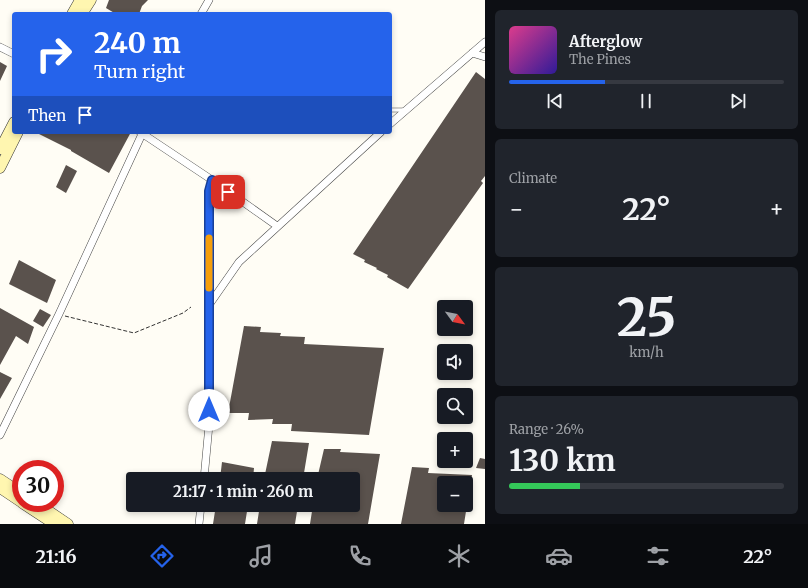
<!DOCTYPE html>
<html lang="en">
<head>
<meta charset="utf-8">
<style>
	:root { --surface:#171b24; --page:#20242c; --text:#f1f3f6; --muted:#9ea1a6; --line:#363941; --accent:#2563eb }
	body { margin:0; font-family:Merriweather,serif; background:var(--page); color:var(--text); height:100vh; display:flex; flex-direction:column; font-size:15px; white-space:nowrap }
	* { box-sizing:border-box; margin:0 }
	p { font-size:13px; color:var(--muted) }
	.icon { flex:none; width:22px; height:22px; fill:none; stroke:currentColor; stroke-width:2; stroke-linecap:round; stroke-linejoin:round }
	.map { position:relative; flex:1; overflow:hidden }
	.side { display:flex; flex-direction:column; gap:10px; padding:10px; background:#0d0f14; width:323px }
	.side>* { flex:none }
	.guide { position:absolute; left:12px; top:12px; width:380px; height:122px; border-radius:4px; box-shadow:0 2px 6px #0003; background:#2563eb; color:#fff; overflow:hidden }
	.needle { width:26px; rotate:122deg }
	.controls { position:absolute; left:437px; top:300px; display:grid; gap:8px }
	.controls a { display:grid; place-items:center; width:36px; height:36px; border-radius:4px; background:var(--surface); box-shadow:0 2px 6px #0003; font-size:20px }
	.speed { position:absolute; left:12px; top:460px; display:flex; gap:8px; font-size:20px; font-weight:700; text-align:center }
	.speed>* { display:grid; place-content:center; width:52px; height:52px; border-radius:50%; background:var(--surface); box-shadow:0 2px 6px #0003; line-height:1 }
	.speed .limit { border:6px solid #d22; background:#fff; color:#111 }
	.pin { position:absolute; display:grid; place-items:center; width:34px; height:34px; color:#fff; margin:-17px; border-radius:8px; box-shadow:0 2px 6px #0006 }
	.me { position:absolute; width:44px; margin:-22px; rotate:0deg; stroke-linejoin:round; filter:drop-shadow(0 0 3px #0008) }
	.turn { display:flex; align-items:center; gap:14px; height:84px; padding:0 16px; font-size:18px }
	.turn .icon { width:52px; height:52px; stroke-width:2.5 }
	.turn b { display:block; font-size:28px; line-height:34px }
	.then { display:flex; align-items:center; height:38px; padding:0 16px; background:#0003; gap:8px; font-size:15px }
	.big { font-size:30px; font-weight:700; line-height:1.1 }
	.side .tile { flex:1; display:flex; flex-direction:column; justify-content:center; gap:6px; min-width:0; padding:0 14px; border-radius:6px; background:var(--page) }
	.side .dial { align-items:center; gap:0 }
	.dial b { font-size:52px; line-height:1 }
	.song { display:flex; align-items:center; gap:12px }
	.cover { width:48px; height:48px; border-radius:6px; background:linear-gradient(135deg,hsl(330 70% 55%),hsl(250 70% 35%)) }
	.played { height:4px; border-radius:2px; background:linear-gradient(90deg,var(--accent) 35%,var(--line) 35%) }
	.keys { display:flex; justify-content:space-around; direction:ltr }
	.heat { display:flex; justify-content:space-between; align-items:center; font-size:22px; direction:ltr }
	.charge { height:6px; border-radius:3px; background:linear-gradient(90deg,#34c759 26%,var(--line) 0) }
	.trip { position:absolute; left:126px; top:472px; width:234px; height:40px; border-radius:4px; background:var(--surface); box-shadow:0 2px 6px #0003; font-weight:700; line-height:40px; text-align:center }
	.dock { display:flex; height:64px; justify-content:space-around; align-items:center; background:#090b0e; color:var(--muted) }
	.dock .icon { width:28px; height:28px }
	.dock .selected { color:var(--accent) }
	.dock b { font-size:18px; color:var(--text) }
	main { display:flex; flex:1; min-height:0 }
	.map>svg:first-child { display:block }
	.building { fill:#5a524d }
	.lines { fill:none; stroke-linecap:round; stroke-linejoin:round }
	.lane-casing { stroke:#444; stroke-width:4.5 }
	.street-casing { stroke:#444; stroke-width:8 }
	.secondary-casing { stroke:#333; stroke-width:11 }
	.path { stroke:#333; stroke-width:1; stroke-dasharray:4 2; stroke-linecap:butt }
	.lane { stroke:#fff; stroke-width:3.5 }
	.street { stroke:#fff; stroke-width:7 }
	.secondary { stroke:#fff6b0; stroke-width:10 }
	.route-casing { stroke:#184099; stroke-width:10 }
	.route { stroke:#2563eb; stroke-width:7 }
	.slow { stroke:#f59e0b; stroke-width:7 }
</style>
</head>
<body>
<main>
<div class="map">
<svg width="485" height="524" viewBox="0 0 485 524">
	<rect width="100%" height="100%" fill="#fffdf5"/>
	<!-- building -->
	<path class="building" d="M109,0H148L142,6L139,14H116L106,8Z
		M0,62L7,66L0,81Z
		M476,72L485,79V176L481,181L483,183L408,289L387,277L388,275L376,269L377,268L364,262L365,260L353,254Z
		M35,132H131L109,173L71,151V150Z
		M66,165L77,171L66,193L56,187Z
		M19,260L56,280L47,303L9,284Z
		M0,308L34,327L28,344L16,336L0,365Z
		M40,309L51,315L43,327L33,321Z
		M244,326L261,327L260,332L281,333L280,336L305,337L304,344L384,348L369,435L291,431L292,424H272L273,419L248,420L249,413H228Z
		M0,372L12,378L0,399Z
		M272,441L309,443L303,479H264Z
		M324,449H341L340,452L380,454L368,524H310L313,505H353V479H317Z
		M480,458L485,459V469L476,468Z
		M222,462L254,468L253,479H220Z
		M412,467L429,468L428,473L472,475L469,493H466V483H444V505H467L464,524H401Z
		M216,505H248L245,524H213Z
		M260,505H298L295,524H257Z"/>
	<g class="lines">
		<defs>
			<path id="lane" d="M390,110H405"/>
			<path id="street" d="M201,14L209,0
				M0,47L14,54
				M472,53L485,57
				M390,124L485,42
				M140,132L212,180L209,191V425L204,479
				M212,180L277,226
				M209,305L239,262L381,132
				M0,435L59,314L142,134
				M199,524L201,505"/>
			<path id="secondary" d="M72,14L80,0
				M82,14L91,0
				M0,149L14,122
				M0,168L18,132
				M0,479L21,493
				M0,488L21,502
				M22,503L54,524
				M37,503L68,524"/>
		</defs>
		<!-- lane casing -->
		<use href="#lane" class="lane-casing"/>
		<!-- street casing -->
		<use href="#street" class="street-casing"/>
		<!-- secondary casing -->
		<use href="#secondary" class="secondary-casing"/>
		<!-- path -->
		<path class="path" d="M65,316L134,333L183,313L191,307"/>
		<!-- lane -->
		<use href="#lane" class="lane"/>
		<!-- street -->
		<use href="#street" class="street"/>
		<!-- secondary -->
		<use href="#secondary" class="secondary"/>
	</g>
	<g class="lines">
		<defs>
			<path id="route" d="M209,410V191L212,180L228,192"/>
		</defs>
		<!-- route casing -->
		<use href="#route" class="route-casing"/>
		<!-- route -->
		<use href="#route" class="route"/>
		<!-- slow -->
		<path class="slow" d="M209,288V238"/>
	</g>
</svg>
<div class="controls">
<a><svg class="needle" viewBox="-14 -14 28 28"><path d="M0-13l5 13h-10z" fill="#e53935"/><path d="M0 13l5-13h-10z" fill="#9ea1a6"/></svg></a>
<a><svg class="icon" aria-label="sound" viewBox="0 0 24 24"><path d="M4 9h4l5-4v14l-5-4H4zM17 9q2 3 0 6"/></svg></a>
<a><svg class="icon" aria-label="search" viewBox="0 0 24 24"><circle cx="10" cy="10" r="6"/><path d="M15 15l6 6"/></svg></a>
<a>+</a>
<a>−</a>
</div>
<div class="speed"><div class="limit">30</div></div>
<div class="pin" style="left:228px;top:192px;background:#d93025"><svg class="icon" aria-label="arrive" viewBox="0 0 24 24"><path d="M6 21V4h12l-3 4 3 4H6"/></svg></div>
<svg class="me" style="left:209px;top:410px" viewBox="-20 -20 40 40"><circle r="19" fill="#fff"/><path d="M0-13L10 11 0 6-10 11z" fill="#2563eb"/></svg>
<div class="trip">21:17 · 1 min · 260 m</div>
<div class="guide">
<div class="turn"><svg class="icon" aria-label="right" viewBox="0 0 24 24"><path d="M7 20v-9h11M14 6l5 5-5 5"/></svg><div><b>240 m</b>Turn right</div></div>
<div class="then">Then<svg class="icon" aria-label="arrive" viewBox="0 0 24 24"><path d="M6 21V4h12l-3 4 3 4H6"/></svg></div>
</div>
</div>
<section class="side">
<div class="tile">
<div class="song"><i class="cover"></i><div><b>Afterglow</b><p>The Pines</p></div></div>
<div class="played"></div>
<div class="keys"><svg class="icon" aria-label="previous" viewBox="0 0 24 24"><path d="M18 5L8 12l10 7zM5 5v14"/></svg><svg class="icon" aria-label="pause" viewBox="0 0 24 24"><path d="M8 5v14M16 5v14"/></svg><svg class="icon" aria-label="next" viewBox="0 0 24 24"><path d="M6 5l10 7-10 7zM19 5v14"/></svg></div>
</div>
<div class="tile"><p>Climate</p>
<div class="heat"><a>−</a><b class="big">22°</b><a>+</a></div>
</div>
<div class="tile dial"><b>25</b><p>km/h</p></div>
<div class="tile"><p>Range · 26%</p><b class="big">130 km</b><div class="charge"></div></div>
</section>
</main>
<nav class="dock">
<b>21:16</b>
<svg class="icon selected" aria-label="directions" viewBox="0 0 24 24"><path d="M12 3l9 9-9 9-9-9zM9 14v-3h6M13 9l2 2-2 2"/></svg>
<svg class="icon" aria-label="music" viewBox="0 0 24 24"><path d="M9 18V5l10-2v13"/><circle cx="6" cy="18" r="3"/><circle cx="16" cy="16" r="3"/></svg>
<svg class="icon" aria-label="phone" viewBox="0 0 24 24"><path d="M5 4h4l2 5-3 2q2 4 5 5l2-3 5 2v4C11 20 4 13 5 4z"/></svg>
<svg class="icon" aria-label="climate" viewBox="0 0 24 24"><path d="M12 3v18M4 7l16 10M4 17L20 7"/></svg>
<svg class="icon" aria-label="car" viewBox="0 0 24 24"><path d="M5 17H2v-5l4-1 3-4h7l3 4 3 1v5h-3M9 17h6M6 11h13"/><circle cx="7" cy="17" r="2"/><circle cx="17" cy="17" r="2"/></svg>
<svg class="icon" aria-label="filters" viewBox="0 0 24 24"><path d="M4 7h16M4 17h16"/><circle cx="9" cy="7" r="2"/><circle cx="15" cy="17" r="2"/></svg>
<b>22°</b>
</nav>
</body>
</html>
